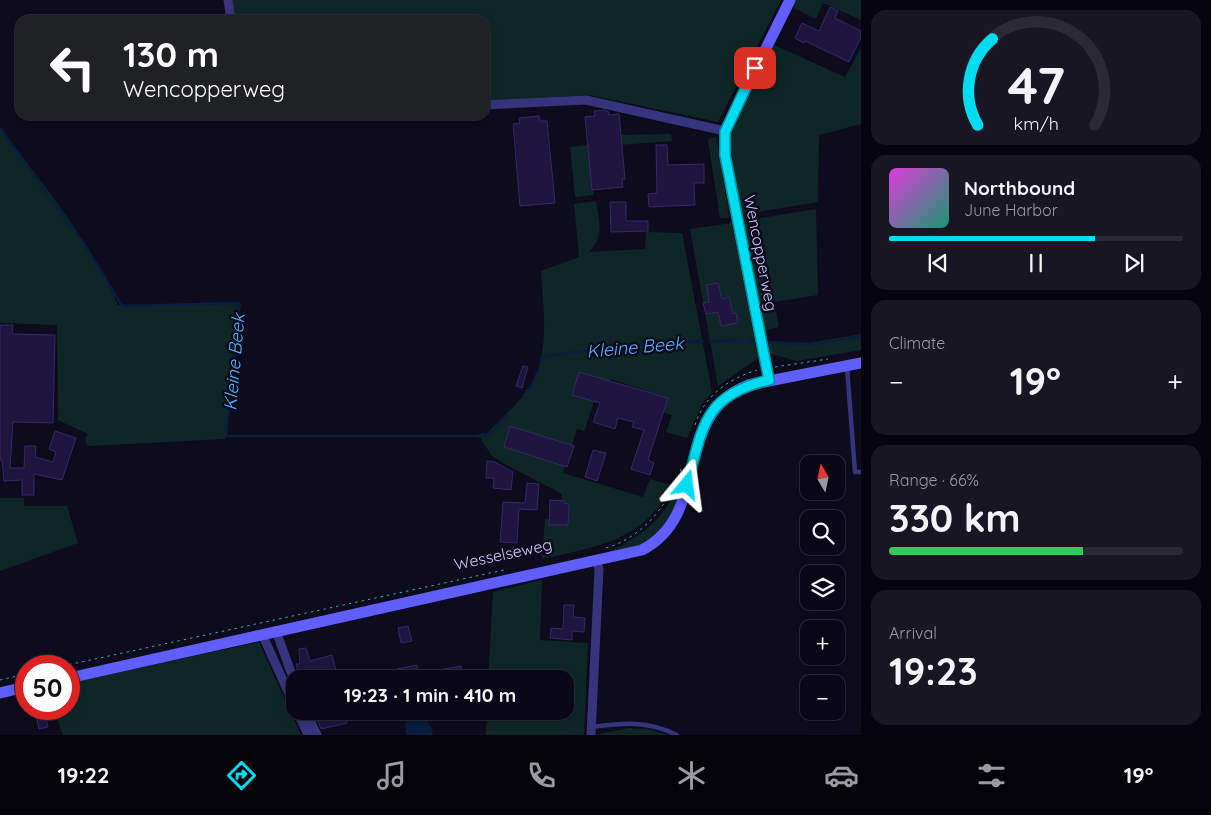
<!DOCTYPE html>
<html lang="en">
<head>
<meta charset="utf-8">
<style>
	:root { --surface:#0a0816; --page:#181623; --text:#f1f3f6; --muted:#999aa1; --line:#2a2935; --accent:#00dcf2 }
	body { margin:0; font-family:Quicksand,sans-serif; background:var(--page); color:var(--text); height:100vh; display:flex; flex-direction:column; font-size:19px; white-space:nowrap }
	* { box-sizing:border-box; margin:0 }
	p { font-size:16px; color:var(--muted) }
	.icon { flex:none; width:28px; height:28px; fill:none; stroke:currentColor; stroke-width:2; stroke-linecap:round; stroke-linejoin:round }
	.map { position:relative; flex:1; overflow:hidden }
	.sheet { display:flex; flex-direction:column; gap:10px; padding:10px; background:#06040c; width:350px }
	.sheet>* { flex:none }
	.hud { position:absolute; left:15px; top:15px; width:475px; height:105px; border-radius:15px; box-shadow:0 2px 8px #0003,0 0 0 1px var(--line); background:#202124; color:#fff; overflow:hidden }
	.needle { width:32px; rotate:351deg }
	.fabs { position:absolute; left:800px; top:455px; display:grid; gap:10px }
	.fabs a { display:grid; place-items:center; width:45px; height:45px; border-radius:10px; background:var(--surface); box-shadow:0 2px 8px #0003,0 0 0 1px var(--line); font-size:25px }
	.speed { position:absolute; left:15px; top:655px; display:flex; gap:10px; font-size:25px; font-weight:700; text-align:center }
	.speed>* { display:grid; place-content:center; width:65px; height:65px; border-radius:50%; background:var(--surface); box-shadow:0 2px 8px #0003,0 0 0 1px var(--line); line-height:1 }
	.speed .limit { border:8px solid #d22; background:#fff; color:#111 }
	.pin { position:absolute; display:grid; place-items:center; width:42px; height:42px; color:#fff; margin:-21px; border-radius:10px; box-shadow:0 2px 8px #0006 }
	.me { position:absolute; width:55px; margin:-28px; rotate:16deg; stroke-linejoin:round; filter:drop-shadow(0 0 4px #0008) }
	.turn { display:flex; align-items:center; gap:18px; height:105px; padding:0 25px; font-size:22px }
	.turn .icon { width:65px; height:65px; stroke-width:2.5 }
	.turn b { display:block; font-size:35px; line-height:42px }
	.big { font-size:38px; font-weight:700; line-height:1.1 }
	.sheet .widget { flex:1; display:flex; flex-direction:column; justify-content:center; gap:8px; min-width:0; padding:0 18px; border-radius:15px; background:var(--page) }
	.sheet .dial { align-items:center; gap:0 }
	.dial svg { height:130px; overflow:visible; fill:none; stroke:var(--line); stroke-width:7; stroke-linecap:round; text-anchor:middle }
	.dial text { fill:var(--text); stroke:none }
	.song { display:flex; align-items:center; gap:15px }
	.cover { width:60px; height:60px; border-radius:8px; background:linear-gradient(135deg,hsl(300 70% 55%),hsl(160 70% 35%)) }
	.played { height:5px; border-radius:2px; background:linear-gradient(90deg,var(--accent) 70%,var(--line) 70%) }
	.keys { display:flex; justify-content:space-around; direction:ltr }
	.heat { display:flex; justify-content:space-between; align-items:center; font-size:28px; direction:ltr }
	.charge { height:8px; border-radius:4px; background:linear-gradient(90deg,#34c759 66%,var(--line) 0) }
	.trip { position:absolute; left:286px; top:670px; width:288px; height:50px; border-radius:15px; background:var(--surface); box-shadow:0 2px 8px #0003,0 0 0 1px var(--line); font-weight:700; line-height:50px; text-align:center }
	.tabs { display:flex; height:80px; justify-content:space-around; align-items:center; background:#040309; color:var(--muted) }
	.tabs .icon { width:35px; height:35px }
	.tabs .current { color:var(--accent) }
	.tabs b { font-size:22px; color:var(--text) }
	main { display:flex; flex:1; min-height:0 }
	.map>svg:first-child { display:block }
	.green { fill:#0e2726 }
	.water { fill:#091d3e }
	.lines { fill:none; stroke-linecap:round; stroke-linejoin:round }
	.stream { stroke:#091d3e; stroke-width:2.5 }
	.building { fill:#1e163e; stroke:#34286b }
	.path { stroke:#29b0a7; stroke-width:1; stroke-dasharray:2.5 4; stroke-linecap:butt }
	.lane { stroke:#36347d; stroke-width:4.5 }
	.street { stroke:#36347d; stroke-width:9 }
	.secondary { stroke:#605eff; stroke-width:11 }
	.route-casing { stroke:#008f9d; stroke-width:12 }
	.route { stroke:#00dcf2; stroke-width:9 }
	.labels { text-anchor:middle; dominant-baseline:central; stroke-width:5; stroke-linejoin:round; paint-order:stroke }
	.street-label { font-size:16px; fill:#ccc7ff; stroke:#0e0b1d }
	.water-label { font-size:18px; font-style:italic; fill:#55b2ff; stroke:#0e0b1d }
</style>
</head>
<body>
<main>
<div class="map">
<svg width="861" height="735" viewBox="0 0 861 735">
	<rect width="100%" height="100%" fill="#0e0b1d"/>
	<!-- green -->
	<path class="green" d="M230,0H781L718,122L589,95L485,101V20H233Z
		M791,0H861V20L823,3L816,19L788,5Z
		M774,45L845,77L861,48V124L819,135L818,202L739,215L730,141L731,126Z
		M0,128C42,182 91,242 118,305L241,303L225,439L88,446L85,439L88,434L58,420L57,325L0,323Z
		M671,134L672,141L619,145L618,135Z
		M716,136L729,218H720L708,140Z
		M587,145L594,195L575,197L570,147Z
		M596,201C599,224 605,235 589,252L645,249L646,232L682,233L712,392L702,404L687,438L666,432L672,415L662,412L666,397L610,379L605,394L597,393L584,431L577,429L563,473L643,497L650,479L670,485C649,540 592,548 542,559L545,519L559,520L562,494L503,463L491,455L478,434L487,433C501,419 518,404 529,388C551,355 543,307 541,271L579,257L574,204Z
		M816,209L818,295L774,302L779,327L763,331L741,221Z
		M732,223L758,358L718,386L690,229Z
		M861,334V350L797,361L768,353L765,341L809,343Z
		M687,465C682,487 670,530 648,543C638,548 612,552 600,556C649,534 668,516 687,465Z
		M0,498H24V506H67L78,543L0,571Z
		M542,580L540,640L588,643L584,735H486L487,711H565V679H488L493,592Z
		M259,642L301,735H63L54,709H69V683Z
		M629,728L646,729L670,735H594Z"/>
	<!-- water -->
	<path class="water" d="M409,711C422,713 431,722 433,735H406L405,725Z"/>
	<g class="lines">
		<!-- stream -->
		<path class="stream" d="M0,128L85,245L122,306L239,303L226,434L227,436H483L491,432L507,415
			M710,341L743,340
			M749,341H756
			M768,342L810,345L861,336
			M541,361V357L628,345L703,341
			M523,397L534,381L539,369"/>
	</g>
	<!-- building -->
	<path class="building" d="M830,7L838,11L835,18L861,31V37L849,62L805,41L804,43L795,38L802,23L819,31Z
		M604,110L609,112V115L619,114L625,179H622L623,187L592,190L585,117L595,116L594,111Z
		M539,116L540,121H547L555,203L520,206L513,124L520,123L519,118Z
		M656,145H667L668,165L704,164V183H694L695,205L649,207L648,194L657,193Z
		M610,202H626V221H648V231L611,232Z
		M718,283L722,299L729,297L733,314L736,313L738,323L721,326L718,312L706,314L703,303L709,302L707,285Z
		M0,325H13L12,334L55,335L53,423L13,422L10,468H24L25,446H36L35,457L53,462L56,452L49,449L55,431L76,438L62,480L34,474V495H22V480L4,481L2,460H0Z
		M523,366L528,367L522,388L516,386Z
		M579,372L668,398L648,460L654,463L650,475L631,469L644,430L632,427L634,422L618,418L615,429L593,422L600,403L572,395Z
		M510,426L574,446L567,467L504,447Z
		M593,450L606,453L597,481L585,477Z
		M487,461L495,462L513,472L511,490L493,488L494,478H486Z
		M527,483L539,484L537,510L519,509L517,543L500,542L503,502L525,503Z
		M550,500L565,501L564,503L569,504L568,525H549Z
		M564,605H574L573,617L585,618L584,632L572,631V640L550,638L551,628L563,629Z
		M408,626L412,641L401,643L398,628Z
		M306,648L310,661L332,655L338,679H304L302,670L298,671L296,664H300L299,649Z
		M417,665L420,679H399L397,669Z
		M461,666L463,679H446L444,669Z
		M314,711H345L347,723L321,729Z
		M45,714L48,727L39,729L36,716Z"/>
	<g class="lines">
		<!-- path -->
		<path class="path" d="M775,367L828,359
			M695,425C704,396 728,379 757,370
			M606,548C644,537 670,503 682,466
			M63,666L504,570
			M0,680L26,674"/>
		<!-- lane -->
		<path class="lane" d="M847,367L855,472H861
			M591,727C624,723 647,720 677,735"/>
		<!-- street -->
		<path class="street" d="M228,0L231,20
			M485,105L586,100L725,131
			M276,631L295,683
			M262,634L295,707
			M297,711L308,735
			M306,711L317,735
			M591,735L599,569L596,561"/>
		<!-- secondary -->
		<path class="secondary" d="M769,380L725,155V131L790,0
			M69,678L642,550C712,514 671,416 748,385L861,363
			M0,693L26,687"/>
	</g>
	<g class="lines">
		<defs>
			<path id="route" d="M687,485C703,427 703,395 769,380L725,155V132L755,68"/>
		</defs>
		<!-- route casing -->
		<use href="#route" class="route-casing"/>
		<!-- route -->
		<use href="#route" class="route"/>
	</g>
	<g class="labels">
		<!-- street labels -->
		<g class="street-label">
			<text transform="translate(761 253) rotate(79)">Wencopperweg</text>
			<text transform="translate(503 554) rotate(-12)">Wesselseweg</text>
		</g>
		<!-- water labels -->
		<g class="water-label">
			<text transform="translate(635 347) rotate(-5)">Kleine Beek</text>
			<text transform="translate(234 362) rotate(-85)">Kleine Beek</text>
		</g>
	</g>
</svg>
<div class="fabs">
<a><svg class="needle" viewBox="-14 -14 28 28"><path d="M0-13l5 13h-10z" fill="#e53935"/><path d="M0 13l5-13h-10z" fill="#999aa1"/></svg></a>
<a><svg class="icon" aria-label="search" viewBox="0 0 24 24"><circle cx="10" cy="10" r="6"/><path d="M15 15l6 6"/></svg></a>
<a><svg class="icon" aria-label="layers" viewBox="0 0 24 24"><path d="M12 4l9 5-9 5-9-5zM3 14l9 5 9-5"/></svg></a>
<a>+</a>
<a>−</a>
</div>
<div class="speed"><div class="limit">50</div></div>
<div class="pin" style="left:755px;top:68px;background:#d93025"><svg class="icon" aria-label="arrive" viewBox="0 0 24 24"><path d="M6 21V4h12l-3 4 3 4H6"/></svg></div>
<svg class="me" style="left:687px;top:485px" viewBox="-20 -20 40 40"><path d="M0-17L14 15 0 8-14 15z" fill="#00dcf2" stroke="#fff" stroke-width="4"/></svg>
<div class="trip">19:23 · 1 min · 410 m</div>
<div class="hud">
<div class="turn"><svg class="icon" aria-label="left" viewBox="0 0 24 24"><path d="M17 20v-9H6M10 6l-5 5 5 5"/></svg><div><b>130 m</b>Wencopperweg</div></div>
</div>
</div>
<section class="sheet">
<div class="widget dial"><svg viewBox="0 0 100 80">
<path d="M14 69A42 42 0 1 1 86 69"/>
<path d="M14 69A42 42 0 0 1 23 16" stroke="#00dcf2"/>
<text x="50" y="56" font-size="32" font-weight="700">47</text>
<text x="50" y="72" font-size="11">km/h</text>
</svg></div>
<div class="widget">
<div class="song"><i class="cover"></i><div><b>Northbound</b><p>June Harbor</p></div></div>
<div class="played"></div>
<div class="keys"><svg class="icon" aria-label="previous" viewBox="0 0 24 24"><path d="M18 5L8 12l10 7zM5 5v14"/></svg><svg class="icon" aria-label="pause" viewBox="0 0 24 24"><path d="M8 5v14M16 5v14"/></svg><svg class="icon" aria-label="next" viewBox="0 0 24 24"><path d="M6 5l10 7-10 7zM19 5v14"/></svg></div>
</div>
<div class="widget"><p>Climate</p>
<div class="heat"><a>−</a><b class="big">19°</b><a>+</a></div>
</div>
<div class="widget"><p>Range · 66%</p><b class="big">330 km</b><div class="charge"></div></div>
<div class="widget"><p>Arrival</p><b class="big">19:23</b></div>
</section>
</main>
<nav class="tabs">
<b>19:22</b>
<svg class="icon current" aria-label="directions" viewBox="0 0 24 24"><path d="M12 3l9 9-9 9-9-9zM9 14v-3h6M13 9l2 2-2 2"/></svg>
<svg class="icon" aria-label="music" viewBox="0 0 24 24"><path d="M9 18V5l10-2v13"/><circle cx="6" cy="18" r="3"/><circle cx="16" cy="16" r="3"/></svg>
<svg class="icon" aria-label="phone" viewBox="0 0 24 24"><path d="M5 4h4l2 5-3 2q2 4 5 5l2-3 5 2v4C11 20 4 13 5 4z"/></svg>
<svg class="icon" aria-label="climate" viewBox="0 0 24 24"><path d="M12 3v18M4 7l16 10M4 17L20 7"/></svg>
<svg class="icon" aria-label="car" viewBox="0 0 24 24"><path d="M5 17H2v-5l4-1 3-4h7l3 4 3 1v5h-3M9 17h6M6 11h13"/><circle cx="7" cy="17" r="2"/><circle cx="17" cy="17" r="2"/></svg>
<svg class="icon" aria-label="filters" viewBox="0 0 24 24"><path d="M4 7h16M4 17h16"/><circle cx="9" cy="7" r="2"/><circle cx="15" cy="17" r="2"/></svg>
<b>19°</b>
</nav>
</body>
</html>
